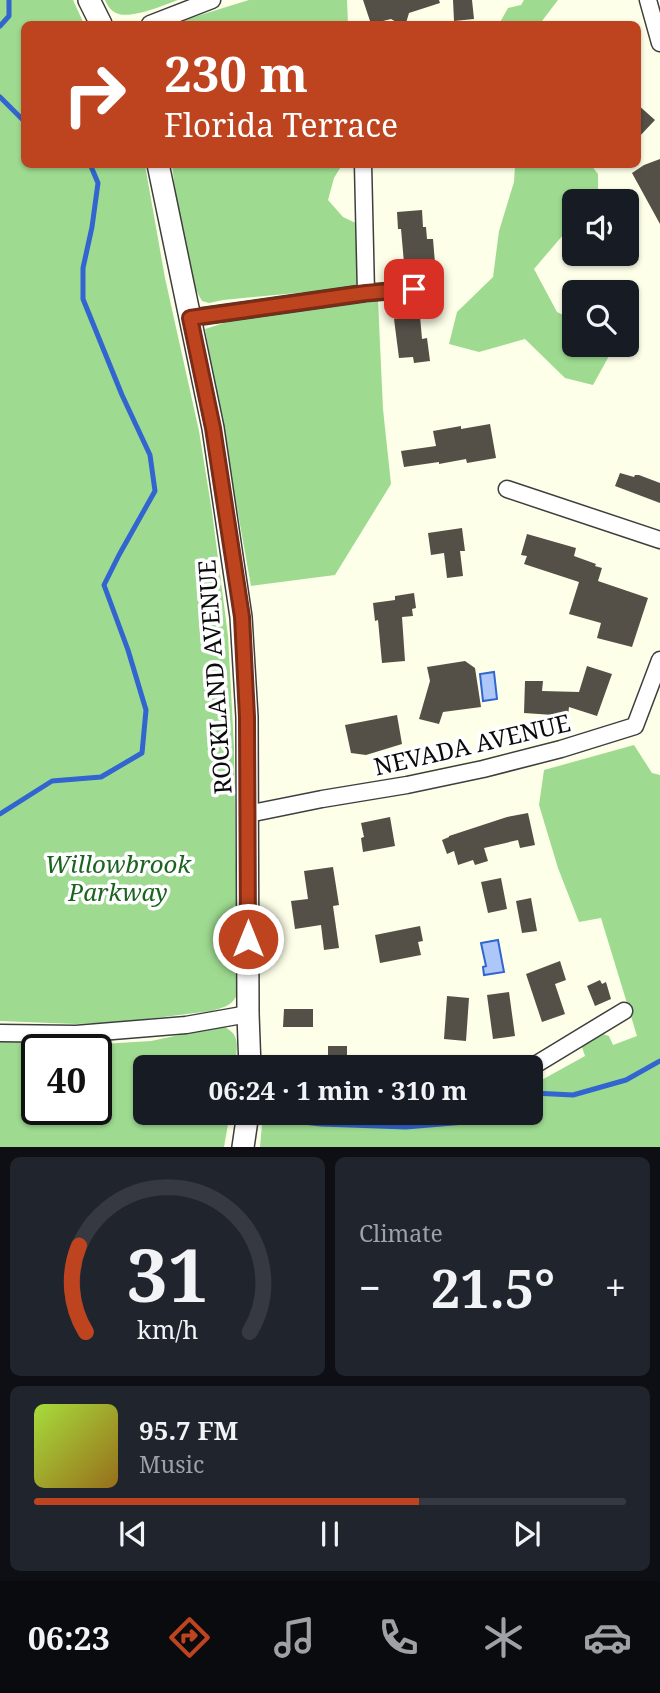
<!DOCTYPE html>
<html lang="en">
<head>
<meta charset="utf-8">
<style>
	:root { --surface:#171b24; --page:#20242c; --text:#f1f3f6; --muted:#9ea1a6; --line:#363941; --accent:#be4420 }
	body { margin:0; font-family:"Noto Serif",serif; background:var(--page); color:var(--text); height:100vh; display:flex; flex-direction:column; font-size:26px; white-space:nowrap }
	* { box-sizing:border-box; margin:0 }
	p { font-size:23px; color:var(--muted) }
	.icon { flex:none; width:38px; height:38px; fill:none; stroke:currentColor; stroke-width:2; stroke-linecap:round; stroke-linejoin:round }
	.map { position:relative; height:1147px; overflow:hidden }
	.panel { display:flex; flex-direction:column; gap:10px; padding:10px; background:#0d0f14; flex:1 }
	.panel>* { flex:none }
	.top-card { position:absolute; left:21px; top:21px; width:620px; height:147px; border-radius:10px; box-shadow:0 2px 5px #0004; background:#be4420; color:#fff; overflow:hidden }
	.fabs { position:absolute; left:562px; top:189px; display:grid; gap:14px }
	.fabs a { display:grid; place-items:center; width:77px; height:77px; border-radius:10px; background:var(--surface); box-shadow:0 2px 5px #0004; font-size:35px }
	.speed { position:absolute; left:21px; top:1034px; display:flex; gap:14px; font-size:35px; font-weight:700; text-align:center }
	.speed>* { display:grid; place-content:center; width:91px; height:91px; border-radius:50%; background:var(--surface); box-shadow:0 2px 5px #0004; line-height:1 }
	.speed .limit { border:4px solid #111; border-radius:10px; background:#fff; color:#111 }
	.pin { position:absolute; display:grid; place-items:center; width:60px; height:60px; color:#fff; margin:-30px; border-radius:14px; box-shadow:0 4px 10px #0006 }
	.me { position:absolute; width:77px; margin:-38px; rotate:0deg; stroke-linejoin:round; filter:drop-shadow(0 0 5px #0008) }
	.turn { display:flex; align-items:center; gap:24px; height:147px; padding:0 28px; font-size:32px }
	.turn .icon { width:91px; height:91px; stroke-width:2.5 }
	.turn b { display:block; font-size:49px; line-height:60px }
	.big { font-size:52px; font-weight:700; line-height:1.1 }
	.panel .widget { flex:1; display:flex; flex-direction:column; justify-content:center; gap:10px; min-width:0; padding:0 24px; border-radius:10px; background:var(--page) }
	.panel .dial { align-items:center; gap:0 }
	.dial svg { height:182px; overflow:visible; fill:none; stroke:var(--line); stroke-width:7; stroke-linecap:round; text-anchor:middle }
	.dial text { fill:var(--text); stroke:none }
	.song { display:flex; align-items:center; gap:21px }
	.cover { width:84px; height:84px; border-radius:10px; background:linear-gradient(135deg,hsl(80 70% 55%),hsl(40 70% 35%)) }
	.played { height:7px; border-radius:4px; background:linear-gradient(90deg,var(--accent) 65%,var(--line) 65%) }
	.keys { display:flex; justify-content:space-around; direction:ltr }
	.heat { display:flex; justify-content:space-between; align-items:center; font-size:38px; direction:ltr }
	.panel .tiles { flex:1; display:grid; gap:10px; grid-template-columns:1fr 1fr }
	.widget:last-child { grid-column:span 2 }
	.trip { position:absolute; left:133px; top:1055px; width:410px; height:70px; border-radius:10px; background:var(--surface); box-shadow:0 2px 5px #0004; font-weight:700; line-height:70px; text-align:center }
	.dock { display:flex; height:112px; justify-content:space-around; align-items:center; background:#090b0e; color:var(--muted) }
	.dock .icon { width:49px; height:49px }
	.dock .on { color:var(--accent) }
	.dock b { font-size:32px; color:var(--text) }
	.map>svg:first-child { display:block }
	.forest { fill:#9edb91; fill-rule:evenodd }
	.water { fill:#acc7f8; stroke:#3265d0; stroke-width:2 }
	.lines { fill:none; stroke-linecap:round; stroke-linejoin:round }
	.stream { stroke:#3265d0; stroke-width:5 }
	.building { fill:#545047 }
	.minor-casing { stroke:#3e3e3e; stroke-width:19 }
	.tertiary-casing { stroke:#3e3e3e; stroke-width:24 }
	.minor { stroke:#fff; stroke-width:16 }
	.tertiary { stroke:#fff; stroke-width:21 }
	.route-casing { stroke:#7c2c15; stroke-width:18 }
	.route { stroke:#be4420; stroke-width:12 }
	.labels { text-anchor:middle; dominant-baseline:central; stroke-width:7; stroke-linejoin:round; paint-order:stroke }
	.street-label { font-size:24px; fill:#0b0b0b; stroke:#fff }
	.park-label { font-size:24px; font-style:italic; fill:#1b6420; stroke:#fff }
</style>
</head>
<body>
<div class="map">
<svg width="660" height="1147" viewBox="0 0 660 1147">
	<rect width="100%" height="100%" fill="#fdffe9"/>
	<!-- forest -->
	<path class="forest" d="M0,0H73L84,24H24V164L145,165L165,278L199,431L212,512L228,636L234,747L238,991C235,1005 223,1008 211,1011L124,1022L76,1024L0,1021Z
		M105,0H178C164,5 130,20 116,13C111,11 107,5 105,0Z
		M249,0H347L348,24H171Z
		M524,0H558L542,21V24H499L508,8L521,5Z
		M172,165H342L334,178L328,200L343,217L360,225V279L354,287L349,288L223,300L209,303L202,301C181,266 177,205 172,165Z
		M515,165H591L598,174V201H574V231L563,235L534,269L557,312L574,320V345H615L593,385L565,378L525,339L479,352L449,344L457,312L493,277L499,231L514,182Z
		M378,301L383,409L391,484L335,575L251,586L205,329L236,319Z
		M634,745L652,773L660,775V1147H260L263,1113H530V1079L538,1082L585,1056L582,1047L584,1042L603,1034L609,1036L613,1045L637,1036L601,918L579,922L558,868L539,805L544,770Z
		M222,1026C243,1034 236,1049 235,1067L145,1068V1113H230L224,1147H0V1039L50,1044L86,1045L151,1041ZM37,1050H96V1110H37Z"/>
	<!-- water -->
	<path class="water" d="M494,672L497,699L483,701L480,674Z
		M498,940L504,972L484,975L483,967L486,966L481,943Z"/>
	<g class="lines">
		<!-- stream -->
		<path class="stream" d="M0,26L9,16V0
			M0,97L24,121
			M0,814L52,781L101,777L142,753L146,710L128,650L104,585L119,555L155,491L150,455L122,395L83,299V268L92,227L98,183L90,164
			M530,1094L533,1093L573,1095L626,1080L660,1061
			M286,1120L321,1124L406,1127L488,1120L499,1113"/>
	</g>
	<!-- building -->
	<path class="building" d="M363,0H439L440,3L409,13L406,23L400,24L391,19L371,24Z
		M453,0H472L474,19L454,21Z
		M637,104L655,120L637,139Z
		M660,159V224L632,173L644,165Z
		M422,210L423,227H426L427,239H433L435,263L416,265V262L404,263L401,229H398L397,212Z
		M420,316L422,339L427,338L430,361L414,363L413,357L399,358L394,319Z
		M490,424L496,458L467,463L466,459L439,464V462L404,467L401,451L436,446L433,431L461,426V429Z
		M620,473L634,477L635,475H639L660,483V503L615,486Z
		M462,528L465,551H460L463,576L447,578L444,553L431,555L428,533Z
		M527,534L576,548L574,556L596,564L595,566L602,568L598,581L648,598L632,647L597,638L601,623L569,614L579,582L524,564L527,556L521,555Z
		M414,593L416,608L412,609L413,616L402,617L405,661L382,663L378,620L375,621L373,603L395,600V596Z
		M465,661L475,668L481,707L443,712L439,724L419,719L430,681L427,667Z
		M587,666L612,674L597,716L569,707L568,716L524,713L525,681H543L542,691L579,692Z
		M397,715L402,744L366,755L351,753L345,725Z
		M528,813L535,845L520,848L518,840L484,848L488,861L475,865L473,860L458,865L454,851L447,854L442,840L449,837V836L507,817Z
		M390,817L395,846L363,852L361,838L364,837L361,823Z
		M333,867L339,905L333,906L339,948L324,950L321,925L295,929L291,901L308,899L304,871Z
		M501,878L507,909L488,913L481,882Z
		M531,898L537,931L522,933L516,901Z
		M420,926L423,941L418,942L421,955L380,963L375,935Z
		M560,961L566,980L555,984L565,1014L542,1022L526,974Z
		M600,980L602,984L606,982L611,999L595,1006L587,986Z
		M509,992L515,1036L493,1039L487,995Z
		M447,996L469,998L466,1041L444,1039Z
		M284,1009H313V1027H283Z
		M328,1046H347V1064H328Z"/>
	<g class="lines">
		<defs>
			<path id="minor" d="M648,0L660,43
				M150,24L212,0
				M363,164L366,293
				M190,318L366,293L414,289
				M507,489L660,540
				M248,814L322,799L407,785L483,769L561,749L635,726L660,660
				M0,1033L76,1034L186,1025L248,1014
				M530,1068L624,1011"/>
			<path id="tertiary" d="M89,0L101,24
				M158,164L213,428L241,617L247,717L248,1014L250,1068
				M243,1147L248,1113"/>
		</defs>
		<!-- minor casing -->
		<use href="#minor" class="minor-casing"/>
		<!-- tertiary casing -->
		<use href="#tertiary" class="tertiary-casing"/>
		<!-- minor -->
		<use href="#minor" class="minor"/>
		<!-- tertiary -->
		<use href="#tertiary" class="tertiary"/>
	</g>
	<g class="lines">
		<defs>
			<path id="route" d="M248,939L247,717L242,617L213,428L190,318L366,293L414,289"/>
		</defs>
		<!-- route casing -->
		<use href="#route" class="route-casing"/>
		<!-- route -->
		<use href="#route" class="route"/>
	</g>
	<g class="labels">
		<!-- street labels -->
		<g class="street-label">
			<text transform="translate(214 677) rotate(-94)">ROCKLAND AVENUE</text>
			<text transform="translate(472 744) rotate(-13)">NEVADA AVENUE</text>
		</g>
		<!-- park labels -->
		<g class="park-label">
			<text x="118" y="863">Willowbrook<tspan x="118" dy="28">Parkway</tspan></text>
		</g>
	</g>
</svg>
<div class="fabs">
<a><svg class="icon" aria-label="sound" viewBox="0 0 24 24"><path d="M4 9h4l5-4v14l-5-4H4zM17 9q2 3 0 6"/></svg></a>
<a><svg class="icon" aria-label="search" viewBox="0 0 24 24"><circle cx="10" cy="10" r="6"/><path d="M15 15l6 6"/></svg></a>
</div>
<div class="speed"><div class="limit">40</div></div>
<div class="pin" style="left:414px;top:289px;background:#d93025"><svg class="icon" aria-label="arrive" viewBox="0 0 24 24"><path d="M6 21V4h12l-3 4 3 4H6"/></svg></div>
<svg class="me" style="left:248px;top:939px" viewBox="-20 -20 40 40"><circle r="17" fill="#be4420" stroke="#fff" stroke-width="3"/><path d="M0-11L8 9 0 5-8 9z" fill="#fff"/></svg>
<div class="trip">06:24 · 1 min · 310 m</div>
<div class="top-card">
<div class="turn"><svg class="icon" aria-label="right" viewBox="0 0 24 24"><path d="M7 20v-9h11M14 6l5 5-5 5"/></svg><div><b>230 m</b>Florida Terrace</div></div>
</div>
</div>
<section class="panel">
<div class="tiles">
<div class="widget dial"><svg viewBox="0 0 100 80">
<path d="M14 69A42 42 0 1 1 86 69"/>
<path d="M14 69A42 42 0 0 1 11 31" stroke="#be4420"/>
<text x="50" y="56" font-size="32" font-weight="700">31</text>
<text x="50" y="72" font-size="11">km/h</text>
</svg></div>
<div class="widget"><p>Climate</p>
<div class="heat"><a>−</a><b class="big">21.5°</b><a>+</a></div>
</div>
<div class="widget">
<div class="song"><i class="cover"></i><div><b>95.7 FM</b><p>Music</p></div></div>
<div class="played"></div>
<div class="keys"><svg class="icon" aria-label="previous" viewBox="0 0 24 24"><path d="M18 5L8 12l10 7zM5 5v14"/></svg><svg class="icon" aria-label="pause" viewBox="0 0 24 24"><path d="M8 5v14M16 5v14"/></svg><svg class="icon" aria-label="next" viewBox="0 0 24 24"><path d="M6 5l10 7-10 7zM19 5v14"/></svg></div>
</div>
</div>
</section>
<nav class="dock">
<b>06:23</b>
<svg class="icon on" aria-label="directions" viewBox="0 0 24 24"><path d="M12 3l9 9-9 9-9-9zM9 14v-3h6M13 9l2 2-2 2"/></svg>
<svg class="icon" aria-label="music" viewBox="0 0 24 24"><path d="M9 18V5l10-2v13"/><circle cx="6" cy="18" r="3"/><circle cx="16" cy="16" r="3"/></svg>
<svg class="icon" aria-label="phone" viewBox="0 0 24 24"><path d="M5 4h4l2 5-3 2q2 4 5 5l2-3 5 2v4C11 20 4 13 5 4z"/></svg>
<svg class="icon" aria-label="climate" viewBox="0 0 24 24"><path d="M12 3v18M4 7l16 10M4 17L20 7"/></svg>
<svg class="icon" aria-label="car" viewBox="0 0 24 24"><path d="M5 17H2v-5l4-1 3-4h7l3 4 3 1v5h-3M9 17h6M6 11h13"/><circle cx="7" cy="17" r="2"/><circle cx="17" cy="17" r="2"/></svg>
</nav>
</body>
</html>
